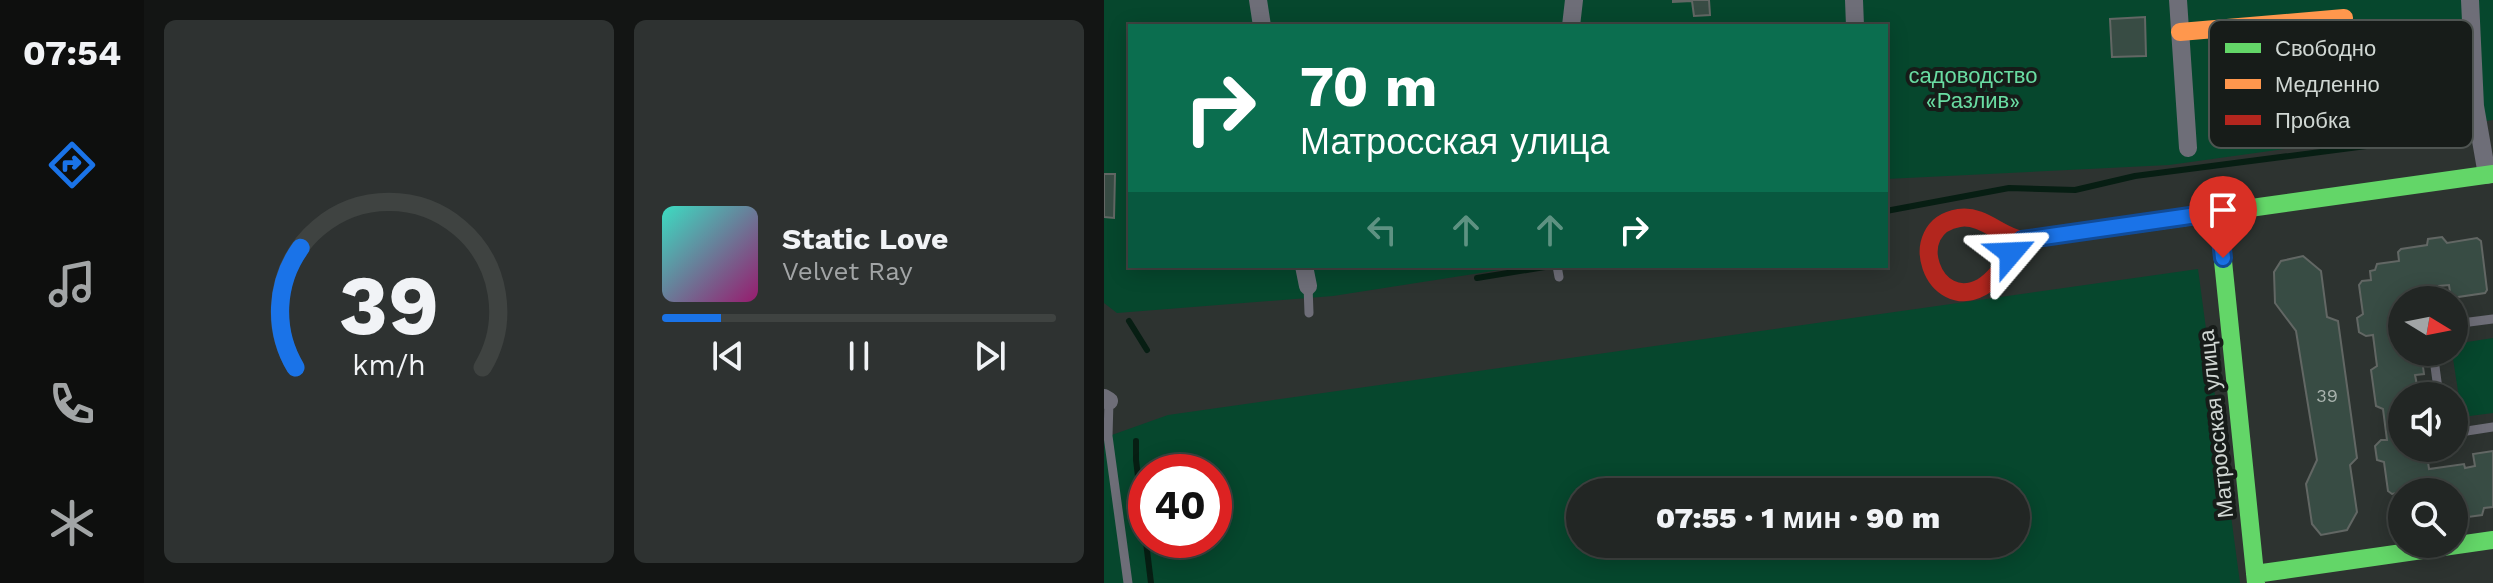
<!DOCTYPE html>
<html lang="ru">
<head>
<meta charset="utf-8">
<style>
	:root { --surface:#222624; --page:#2e3231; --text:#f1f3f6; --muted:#a2a5a6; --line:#3f4341; --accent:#1a73e8 }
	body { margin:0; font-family:"Work Sans",sans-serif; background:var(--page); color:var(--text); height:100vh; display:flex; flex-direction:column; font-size:30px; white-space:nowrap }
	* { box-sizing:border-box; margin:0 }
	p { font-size:26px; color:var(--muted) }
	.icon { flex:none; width:44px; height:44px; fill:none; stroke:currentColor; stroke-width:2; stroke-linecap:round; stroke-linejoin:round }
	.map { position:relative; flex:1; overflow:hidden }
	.drawer { display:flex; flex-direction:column; gap:20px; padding:20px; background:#131514; width:960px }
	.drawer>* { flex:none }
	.guide { position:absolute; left:24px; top:24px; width:760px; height:244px; border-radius:0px; box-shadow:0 4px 20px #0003,0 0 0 2px var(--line); background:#0b6e4f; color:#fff; overflow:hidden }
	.needle { width:52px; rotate:100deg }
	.fabs { position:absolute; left:1284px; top:286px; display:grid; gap:16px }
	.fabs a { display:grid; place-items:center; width:80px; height:80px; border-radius:50%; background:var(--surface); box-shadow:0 4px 20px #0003,0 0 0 2px var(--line); font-size:40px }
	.speed { position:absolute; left:24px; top:454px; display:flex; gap:16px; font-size:40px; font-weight:700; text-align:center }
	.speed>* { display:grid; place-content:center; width:104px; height:104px; border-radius:50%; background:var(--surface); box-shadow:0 4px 20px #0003,0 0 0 2px var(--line); line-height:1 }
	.speed .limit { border:12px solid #d22; background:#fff; color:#111 }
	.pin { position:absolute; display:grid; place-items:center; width:68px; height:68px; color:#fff; margin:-82px -34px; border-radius:50% 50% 50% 0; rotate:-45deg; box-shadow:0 0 8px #0007 }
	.pin .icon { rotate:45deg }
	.me { position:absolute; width:88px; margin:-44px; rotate:64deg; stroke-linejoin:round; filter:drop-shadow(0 0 6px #0008) }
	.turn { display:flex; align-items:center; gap:28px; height:168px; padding:0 40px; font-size:36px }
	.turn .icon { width:104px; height:104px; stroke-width:2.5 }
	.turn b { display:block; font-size:56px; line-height:68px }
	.lanes { display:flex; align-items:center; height:76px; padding:0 40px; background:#0003; justify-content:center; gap:40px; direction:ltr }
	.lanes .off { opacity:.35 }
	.drawer .card { flex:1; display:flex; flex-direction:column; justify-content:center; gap:12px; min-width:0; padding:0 28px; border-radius:12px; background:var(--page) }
	.drawer .dial { align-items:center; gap:0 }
	.dial svg { height:208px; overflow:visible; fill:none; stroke:var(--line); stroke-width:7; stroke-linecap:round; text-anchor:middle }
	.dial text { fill:var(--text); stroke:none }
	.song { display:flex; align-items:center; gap:24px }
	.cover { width:96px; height:96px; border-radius:12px; background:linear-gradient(135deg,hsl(170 70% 55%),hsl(320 70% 35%)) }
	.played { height:8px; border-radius:4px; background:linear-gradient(90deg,var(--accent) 15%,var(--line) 15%) }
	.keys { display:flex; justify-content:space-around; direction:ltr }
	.drawer .tiles { flex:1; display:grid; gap:20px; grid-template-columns:repeat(2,1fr) }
	.trip { position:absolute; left:462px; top:478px; width:464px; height:80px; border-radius:40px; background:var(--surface); box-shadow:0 4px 20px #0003,0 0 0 2px var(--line); font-weight:800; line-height:80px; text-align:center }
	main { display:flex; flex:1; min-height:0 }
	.dock { display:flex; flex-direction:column; width:144px; justify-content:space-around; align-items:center; background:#0e0f0e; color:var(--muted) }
	.dock .icon { width:56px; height:56px }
	.dock .current { color:var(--accent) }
	.dock b { font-size:36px; color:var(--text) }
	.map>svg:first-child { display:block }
	.green { fill:#06472d; fill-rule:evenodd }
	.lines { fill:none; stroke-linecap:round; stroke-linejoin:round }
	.stream { stroke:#071e13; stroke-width:6 }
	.building { fill:#384c44; stroke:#626764; stroke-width:2 }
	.lane { stroke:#6e6e78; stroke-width:9 }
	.street { stroke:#6e6e78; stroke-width:18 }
	.fast { stroke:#63d668; stroke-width:18 }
	.slow { stroke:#ff974d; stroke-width:18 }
	.jam { stroke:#b3261e; stroke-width:18 }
	.route-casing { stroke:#114b97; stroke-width:20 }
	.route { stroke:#1a73e8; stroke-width:14 }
	.labels { text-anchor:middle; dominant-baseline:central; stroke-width:8; stroke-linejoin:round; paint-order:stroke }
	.number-label { font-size:18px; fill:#aab4af }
	.park-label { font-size:22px; fill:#69dca2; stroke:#171c19 }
	.street-label { font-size:22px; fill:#d0d7d3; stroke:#171c19 }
	.key { fill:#171c19; stroke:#4e5451; stroke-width:2 }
	.key-label { font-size:22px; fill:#d0d7d3 }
</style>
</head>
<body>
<main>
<nav class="dock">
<b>07:54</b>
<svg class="icon current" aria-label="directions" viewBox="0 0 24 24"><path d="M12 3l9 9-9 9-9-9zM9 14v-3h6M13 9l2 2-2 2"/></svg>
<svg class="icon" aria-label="music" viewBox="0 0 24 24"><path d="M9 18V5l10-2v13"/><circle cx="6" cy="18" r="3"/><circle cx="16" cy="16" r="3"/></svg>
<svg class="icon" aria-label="phone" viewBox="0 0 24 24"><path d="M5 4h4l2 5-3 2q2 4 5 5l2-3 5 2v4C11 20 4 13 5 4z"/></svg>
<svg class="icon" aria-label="climate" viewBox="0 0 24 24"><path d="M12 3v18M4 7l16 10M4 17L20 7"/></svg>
</nav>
<section class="drawer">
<div class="tiles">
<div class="card dial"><svg viewBox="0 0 100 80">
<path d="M14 69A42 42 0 1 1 86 69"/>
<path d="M14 69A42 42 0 0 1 16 23" stroke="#1a73e8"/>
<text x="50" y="56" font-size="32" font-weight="700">39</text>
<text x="50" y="72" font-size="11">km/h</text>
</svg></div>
<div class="card">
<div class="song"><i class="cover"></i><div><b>Static Love</b><p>Velvet Ray</p></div></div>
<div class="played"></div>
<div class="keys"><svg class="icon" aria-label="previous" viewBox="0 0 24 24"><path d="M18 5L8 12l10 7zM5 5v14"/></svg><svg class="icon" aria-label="pause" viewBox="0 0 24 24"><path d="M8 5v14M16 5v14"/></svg><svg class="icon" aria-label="next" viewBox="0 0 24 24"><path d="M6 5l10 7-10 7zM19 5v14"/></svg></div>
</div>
</div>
</section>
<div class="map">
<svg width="1389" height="583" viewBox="0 0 1389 583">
	<rect width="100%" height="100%" fill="#2d3330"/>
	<!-- green -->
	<path class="green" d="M0,0H1389V120L1065,165L782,179V26H26V266H421L229,296L13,313L0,303Z
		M1094,269L1136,583H0V434L5,436L64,415ZM42,472H110V540H42ZM476,492H912V544H476Z
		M1389,338V413L1358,417L1348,352H1350V344Z"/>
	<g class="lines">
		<!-- stream -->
		<path class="stream" d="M782,211L905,188L971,190L1031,176L1370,132
			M373,278L447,266
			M25,321L43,350
			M32,441V460L47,583"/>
	</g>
	<!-- building -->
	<path class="building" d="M569,0H605L606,15L590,16L588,1L569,2Z
		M1041,17L1042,56L1008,57L1006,19Z
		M0,174H11L10,218L0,217Z
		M1338,237L1343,243L1373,238L1377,241L1383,290L1381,293L1347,298L1345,285L1335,286L1336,290L1300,295L1298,352H1317L1320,374L1311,375L1314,390L1322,388L1323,396H1298V448H1322L1325,469L1360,464L1361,468L1371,466L1369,454L1389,451V507L1380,508L1378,515L1364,517L1360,511L1350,512V492H1298V498L1297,492L1288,494L1284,491L1280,462L1273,460L1271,446L1277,440H1283L1279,409L1272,406L1267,370L1273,366L1269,335L1262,336L1255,332L1253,318L1259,314L1255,285L1258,281L1267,280L1266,271L1271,270L1273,264L1295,261L1294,252L1297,249L1323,245L1324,239Z
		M1199,256L1217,271L1223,317L1234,321L1253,458L1246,465L1253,512L1243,530L1217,535L1208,524L1202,484L1213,460L1192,331L1171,303L1170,272L1177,261Z"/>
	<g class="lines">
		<!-- lane -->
		<path class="lane" d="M453,266L455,277
			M204,286L205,313
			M1350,324L1389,319
			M1329,352L1335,396
			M5,401L4,436L24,583
			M1350,433L1389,427"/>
		<!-- street -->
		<path class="street" d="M154,0L158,26
			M750,0L751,26
			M1074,0L1084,148
			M1366,0L1371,106L1383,175
			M467,26L470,0
			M200,266L204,286
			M0,398L5,401"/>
		<!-- fast -->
		<path class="fast" d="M1114,212L1152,583
			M1011,227L1389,174
			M1151,574L1389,540"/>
		<!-- slow -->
		<path class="slow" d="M1076,32L1240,18"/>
		<!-- jam -->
		<path class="jam" d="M918,240C907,254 894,278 878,287C829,314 799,227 855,218C879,214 898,238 919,240C927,240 936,237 944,236C966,233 989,230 1011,227"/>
	</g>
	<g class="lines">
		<defs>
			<path id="route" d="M907,253L918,240L1114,212L1119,258"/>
		</defs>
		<!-- route casing -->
		<use href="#route" class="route-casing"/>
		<!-- route -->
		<use href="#route" class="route"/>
	</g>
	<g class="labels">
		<!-- number labels -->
		<g class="number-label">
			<text x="1223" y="395">39</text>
		</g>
		<!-- park labels -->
		<g class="park-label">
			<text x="869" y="75">садоводство<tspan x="869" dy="25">«Разлив»</tspan></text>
		</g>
		<!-- street labels -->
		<g class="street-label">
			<text transform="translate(1112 424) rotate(-96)">Матросская улица</text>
		</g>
	</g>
	<!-- legend -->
	<rect x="1105" y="20" width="264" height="128" rx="12" class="key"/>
	<rect x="1121" y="43" width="36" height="10" fill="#63d668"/>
	<rect x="1121" y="79" width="36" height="10" fill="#ff974d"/>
	<rect x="1121" y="115" width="36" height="10" fill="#b3261e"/>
	<g class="key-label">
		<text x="1171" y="56">Свободно</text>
		<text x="1171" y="92">Медленно</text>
		<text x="1171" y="128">Пробка</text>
	</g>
</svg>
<div class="fabs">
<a><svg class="needle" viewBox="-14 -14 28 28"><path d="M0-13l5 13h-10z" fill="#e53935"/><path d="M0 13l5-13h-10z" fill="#a2a5a6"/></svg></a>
<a><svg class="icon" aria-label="sound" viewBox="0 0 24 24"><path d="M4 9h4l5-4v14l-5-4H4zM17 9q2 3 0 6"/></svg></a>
<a><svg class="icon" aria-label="search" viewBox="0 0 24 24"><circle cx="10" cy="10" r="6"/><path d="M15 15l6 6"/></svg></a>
</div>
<div class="speed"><div class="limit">40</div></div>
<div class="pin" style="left:1119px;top:258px;background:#d93025"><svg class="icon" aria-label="arrive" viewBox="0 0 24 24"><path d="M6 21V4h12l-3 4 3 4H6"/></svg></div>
<svg class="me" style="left:907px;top:253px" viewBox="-20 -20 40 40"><path d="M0-17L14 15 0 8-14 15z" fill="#1a73e8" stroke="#fff" stroke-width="4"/></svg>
<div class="trip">07:55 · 1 мин · 90 m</div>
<div class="guide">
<div class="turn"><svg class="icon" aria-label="right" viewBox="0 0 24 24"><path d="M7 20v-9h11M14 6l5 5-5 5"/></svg><div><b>70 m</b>Матросская улица</div></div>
<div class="lanes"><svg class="icon off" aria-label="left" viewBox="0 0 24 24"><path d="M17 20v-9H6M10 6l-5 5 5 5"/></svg><svg class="icon off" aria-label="ahead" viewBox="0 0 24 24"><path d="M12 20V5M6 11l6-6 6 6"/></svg><svg class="icon off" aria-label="ahead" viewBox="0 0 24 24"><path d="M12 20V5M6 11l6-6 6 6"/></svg><svg class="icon" aria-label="right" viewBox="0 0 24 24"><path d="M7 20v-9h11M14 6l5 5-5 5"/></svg></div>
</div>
</div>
</main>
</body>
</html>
